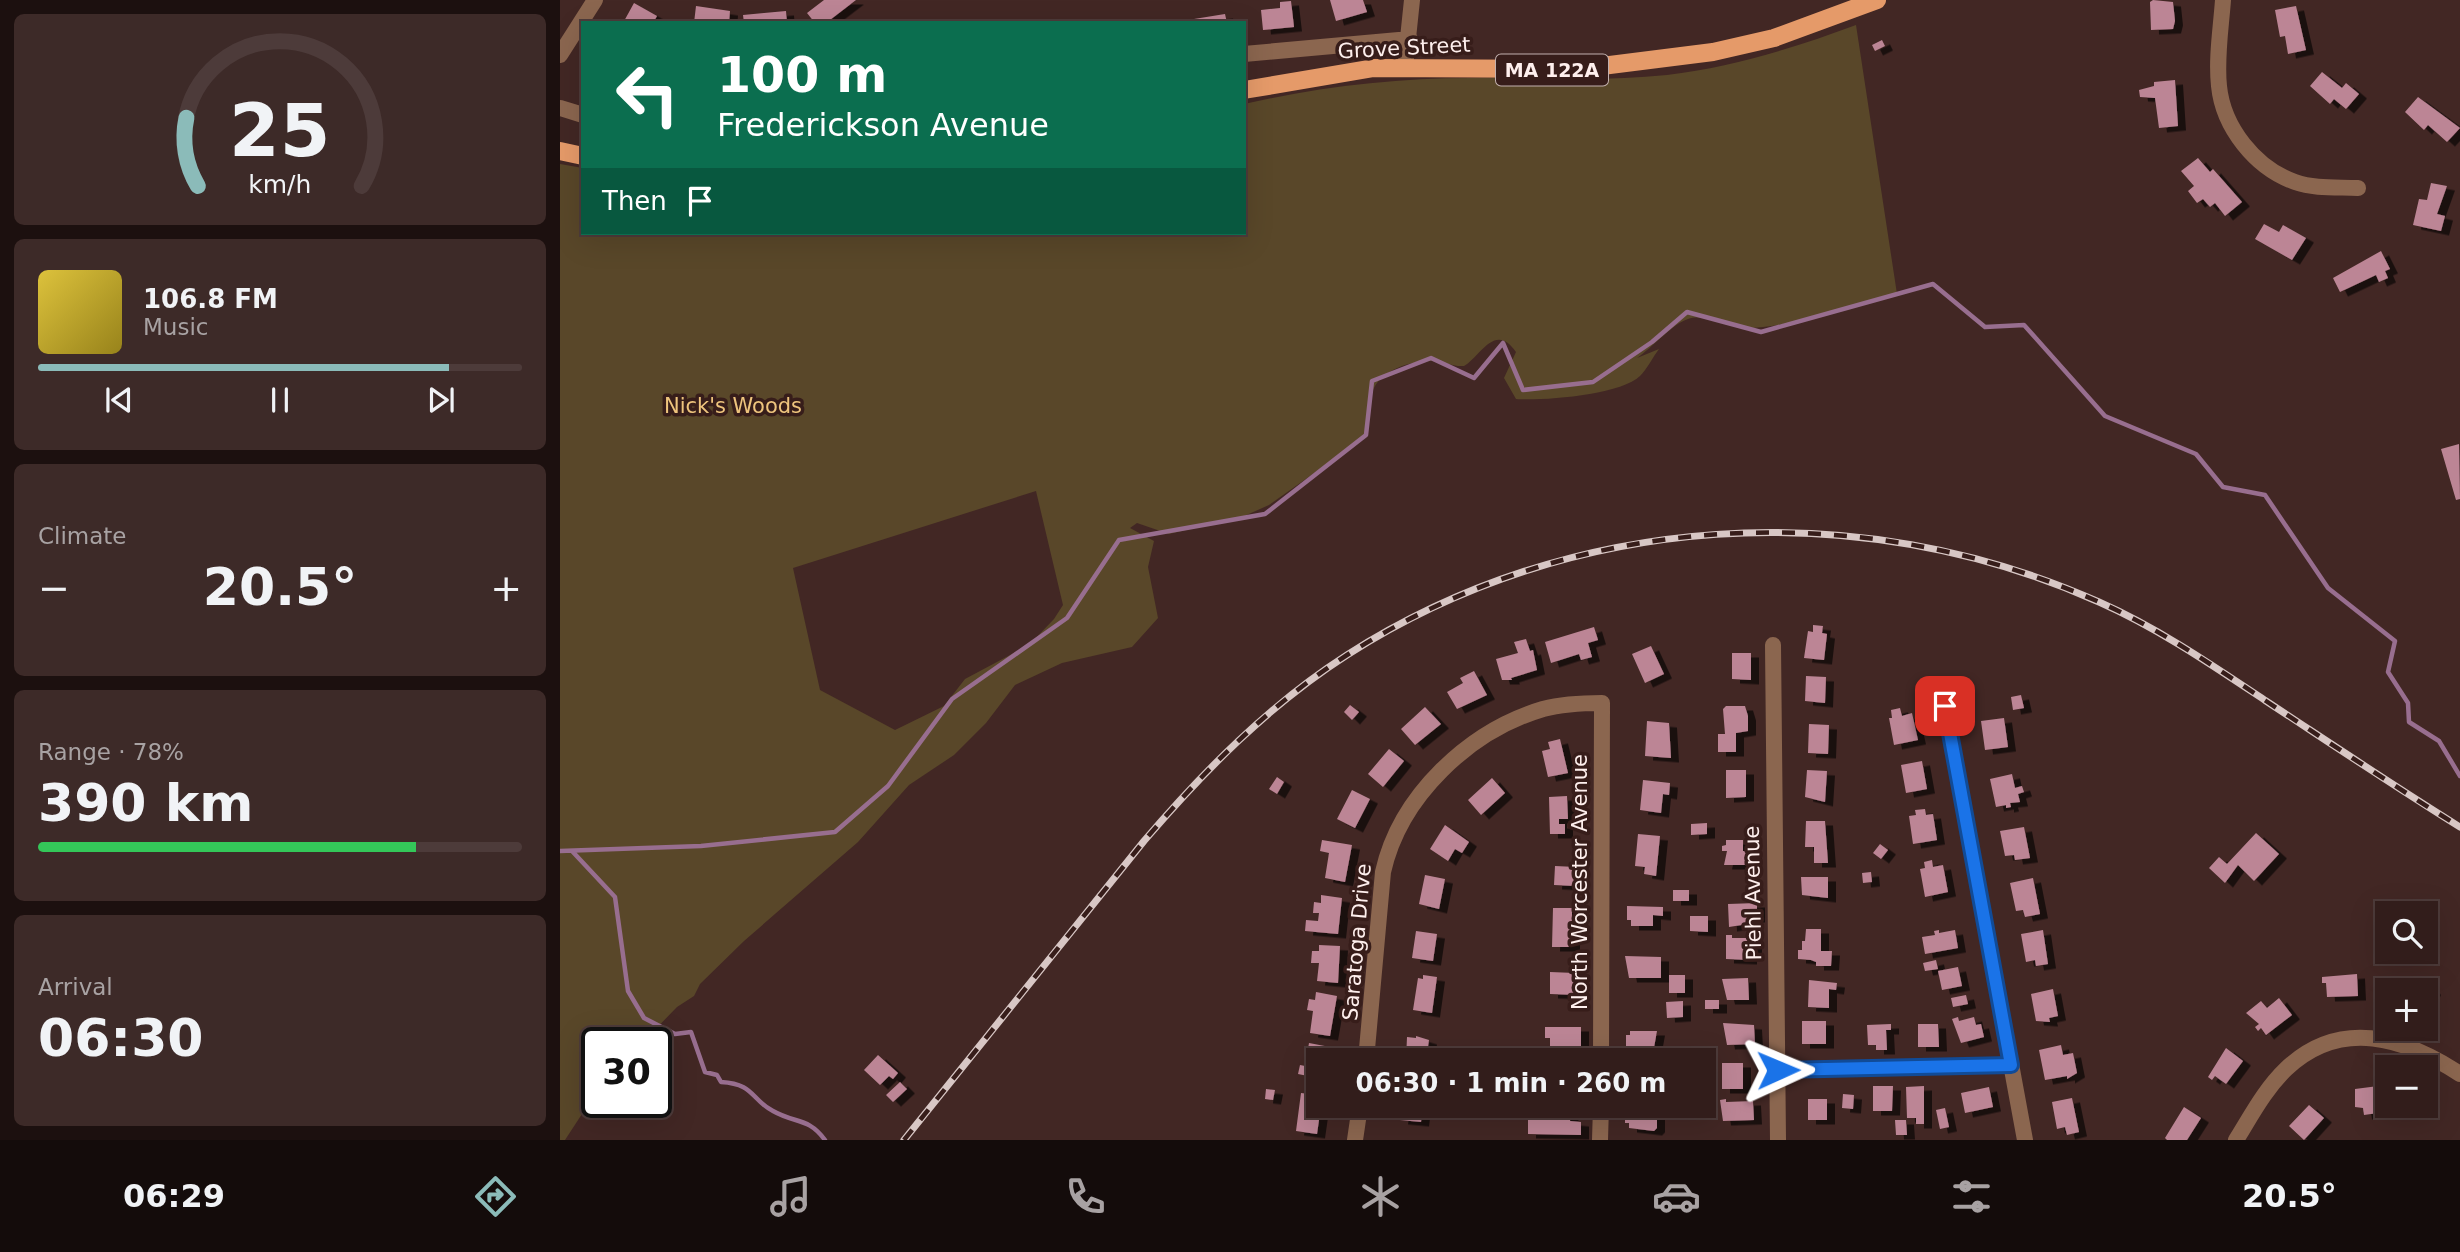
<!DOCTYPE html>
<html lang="en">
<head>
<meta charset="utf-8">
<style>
	:root { --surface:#321d1b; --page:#3d2a28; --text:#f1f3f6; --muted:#a8a2a3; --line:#4d3b3a; --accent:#8bbbb9 }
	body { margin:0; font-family:"DejaVu Sans",sans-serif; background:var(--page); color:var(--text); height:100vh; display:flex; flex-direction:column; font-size:26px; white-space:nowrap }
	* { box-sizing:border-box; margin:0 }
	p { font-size:23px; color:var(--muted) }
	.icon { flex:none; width:38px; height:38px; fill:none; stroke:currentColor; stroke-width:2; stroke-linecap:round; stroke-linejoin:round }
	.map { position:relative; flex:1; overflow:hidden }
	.sheet { display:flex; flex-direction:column; gap:14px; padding:14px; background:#1c100f; width:560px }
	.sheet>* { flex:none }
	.guide { position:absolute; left:21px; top:21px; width:665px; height:214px; border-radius:0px; box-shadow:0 7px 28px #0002,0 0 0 2px var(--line); background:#0b6e4f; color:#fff; overflow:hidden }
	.controls { position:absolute; left:1815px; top:901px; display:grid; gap:14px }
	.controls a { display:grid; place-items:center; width:63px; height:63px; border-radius:0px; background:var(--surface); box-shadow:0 7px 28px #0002,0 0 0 2px var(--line); font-size:35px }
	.speed { position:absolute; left:21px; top:1027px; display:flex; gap:14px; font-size:35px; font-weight:700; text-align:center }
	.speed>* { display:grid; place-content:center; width:91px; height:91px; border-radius:50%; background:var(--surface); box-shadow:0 7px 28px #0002,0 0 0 2px var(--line); line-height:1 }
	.speed .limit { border:4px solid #111; border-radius:10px; background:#fff; color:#111 }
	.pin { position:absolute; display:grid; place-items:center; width:60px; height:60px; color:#fff; margin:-30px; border-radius:14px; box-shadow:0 4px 10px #0006 }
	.me { position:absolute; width:77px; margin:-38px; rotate:89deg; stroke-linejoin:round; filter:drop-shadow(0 0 5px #0008) }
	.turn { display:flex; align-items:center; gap:24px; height:147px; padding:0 21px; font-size:32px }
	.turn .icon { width:91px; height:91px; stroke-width:2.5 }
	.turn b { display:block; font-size:49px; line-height:60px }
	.then { display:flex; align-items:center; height:66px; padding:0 21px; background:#0003; gap:14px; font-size:26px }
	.big { font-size:52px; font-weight:700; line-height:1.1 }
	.sheet .card { flex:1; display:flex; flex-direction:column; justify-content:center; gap:10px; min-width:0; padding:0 24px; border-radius:10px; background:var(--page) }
	.sheet .dial { align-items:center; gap:0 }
	.dial svg { height:182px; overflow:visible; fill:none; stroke:var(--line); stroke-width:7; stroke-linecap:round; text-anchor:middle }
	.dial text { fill:var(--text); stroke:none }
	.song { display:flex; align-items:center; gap:21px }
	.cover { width:84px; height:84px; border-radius:10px; background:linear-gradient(135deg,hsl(50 70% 55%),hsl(50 70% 35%)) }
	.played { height:7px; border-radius:4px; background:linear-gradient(90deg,var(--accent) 85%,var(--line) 85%) }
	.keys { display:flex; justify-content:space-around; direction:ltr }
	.heat { display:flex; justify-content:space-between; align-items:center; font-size:38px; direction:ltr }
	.charge { height:10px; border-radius:5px; background:linear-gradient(90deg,#34c759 78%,var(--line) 0) }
	.trip { position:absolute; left:746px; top:1048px; width:410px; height:70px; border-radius:0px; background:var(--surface); box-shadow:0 7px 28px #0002,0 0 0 2px var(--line); font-weight:700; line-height:70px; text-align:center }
	.menu { display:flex; height:112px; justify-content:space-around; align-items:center; background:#140c0b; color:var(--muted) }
	.menu .icon { width:49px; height:49px }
	.menu .on { color:var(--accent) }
	.menu b { font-size:32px; color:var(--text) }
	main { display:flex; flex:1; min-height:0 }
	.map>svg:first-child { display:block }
	.green { fill:#594729; fill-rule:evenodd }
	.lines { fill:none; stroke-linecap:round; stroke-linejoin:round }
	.stream { stroke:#986e8f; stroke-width:4.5 }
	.building { fill:#bc8595; filter:url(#shadow) }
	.minor { stroke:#8b664f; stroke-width:16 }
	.major { stroke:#e59a69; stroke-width:18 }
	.rail-casing { stroke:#d8c7c5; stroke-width:7 }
	.rail { stroke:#371d1a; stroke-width:4.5; stroke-dasharray:13; stroke-linecap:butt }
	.route-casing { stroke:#114b97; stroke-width:18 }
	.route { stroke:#1a73e8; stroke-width:12 }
	.labels { text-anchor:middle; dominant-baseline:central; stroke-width:7; stroke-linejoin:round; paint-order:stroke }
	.shield { fill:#371d1a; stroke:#c2b0ae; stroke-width:2 }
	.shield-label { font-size:19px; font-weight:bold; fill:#feefed }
	.street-label { font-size:21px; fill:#feefed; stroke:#371d1a }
	.park-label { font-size:21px; fill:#eec47d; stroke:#371d1a }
</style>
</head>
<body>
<main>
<section class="sheet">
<div class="card dial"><svg viewBox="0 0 100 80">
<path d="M14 69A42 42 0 1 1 86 69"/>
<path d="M14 69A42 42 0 0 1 9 39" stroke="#8bbbb9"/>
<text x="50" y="56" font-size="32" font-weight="700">25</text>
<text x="50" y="72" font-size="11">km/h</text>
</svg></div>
<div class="card">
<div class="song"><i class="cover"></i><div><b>106.8 FM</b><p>Music</p></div></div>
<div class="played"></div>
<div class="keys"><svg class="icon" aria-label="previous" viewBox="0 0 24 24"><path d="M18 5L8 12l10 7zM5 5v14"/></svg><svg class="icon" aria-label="pause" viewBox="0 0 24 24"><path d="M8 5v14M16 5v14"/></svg><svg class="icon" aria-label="next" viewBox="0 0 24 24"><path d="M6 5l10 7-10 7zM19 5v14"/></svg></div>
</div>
<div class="card"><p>Climate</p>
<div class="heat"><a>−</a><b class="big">20.5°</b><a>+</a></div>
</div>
<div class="card"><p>Range · 78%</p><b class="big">390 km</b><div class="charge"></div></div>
<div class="card"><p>Arrival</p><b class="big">06:30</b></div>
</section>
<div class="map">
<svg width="1900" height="1140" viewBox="0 0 1900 1140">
	<defs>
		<filter id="shadow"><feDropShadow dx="8" dy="4.5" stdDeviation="0" flood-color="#0009"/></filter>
	</defs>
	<rect width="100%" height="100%" fill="#422724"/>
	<!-- green -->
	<path class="green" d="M1296,25L1337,294C1286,303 1238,328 1186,328C1166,328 1147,313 1128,319C1112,324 1092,348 1077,358L1099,349C1093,357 1087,369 1080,376C1061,395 982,401 956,399L944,378L956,352C935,321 920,357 904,366C893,367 883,361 871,361C848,361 814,372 811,398C808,416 812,425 801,440L709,505L682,517L609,534L577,523L570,528L594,541L588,567L598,618L572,647L502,663L455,685L426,723L394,755L349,785L298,842L184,941L140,984L134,996L117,1007L82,1043H37V1091L5,1140H0V164L23,168V233H684V104C758,87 835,78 911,78C976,77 1041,82 1107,75C1173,67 1234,48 1296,25ZM476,491L503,605L494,619L469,645L405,679L384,706L335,730L260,690L233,568Z"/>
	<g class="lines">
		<!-- stream -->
		<path class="stream" d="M0,851L141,846L275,832L328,786L392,699L507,618L559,540L705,514L806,435L812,381L871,358L914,378L943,343L963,390L1033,382L1092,342L1127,312L1201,332L1373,284L1425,327L1464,325L1545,416L1636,454L1663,487L1705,495L1768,588L1835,641L1828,672L1848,703L1849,722L1879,741L1900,776
			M12,851L55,897L68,991L84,1018L115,1034L131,1032L145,1072L157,1075L161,1082C195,1084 190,1099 213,1111C236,1124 248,1117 265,1140"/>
	</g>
	<!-- building -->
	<path class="building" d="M264,0H296L266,23H255L247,13Z
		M770,0H803L807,12L776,21Z
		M1593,0L1613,2L1615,21L1613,29L1591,30L1590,2Z
		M731,1L734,27L703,30L701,10L720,8V2Z
		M74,3L97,16L93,23H63Z
		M136,6L170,11L169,23H134Z
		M1736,6L1746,50L1728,54L1725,36L1720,37L1715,10Z
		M226,11L227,23H184L183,15Z
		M665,14L667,23H635L634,19Z
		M1322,40L1325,46L1315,51L1312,45Z
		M1762,72L1782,88L1786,83L1799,94L1786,109L1774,99L1770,104L1750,86Z
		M1615,80L1618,126L1599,128L1595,98L1580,97L1579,90L1594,86V82Z
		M1858,97L1900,128L1887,142L1868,125L1864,130L1845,112Z
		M1638,158L1650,172L1653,169L1682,202L1665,216L1655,203L1650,207L1643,199L1637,203L1628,191L1634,186L1621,171Z
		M1871,183L1887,186L1877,214L1885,216L1881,231L1853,225L1859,199L1867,200Z
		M1704,224L1719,232L1723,225L1746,238L1732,260L1695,239Z
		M1821,251L1830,269L1825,271L1828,278L1819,282L1816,275L1780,292L1773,278Z
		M1899,444L1900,499L1896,500L1881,449Z
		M1253,625L1263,626L1262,633L1267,634L1264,660L1244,658L1248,631L1253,632Z
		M1034,627L1038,640L1028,643L1032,657L1021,660L1019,654L991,663L985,642Z
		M966,639L970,651L973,650L977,670L951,678L952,680H942L936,659L958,653L954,642Z
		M1091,646L1104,674L1085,683L1072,654Z
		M1172,653H1191V680L1172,679Z
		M914,671L927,695L897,709L887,692L903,683L900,678Z
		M1246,676L1266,677L1265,703L1245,701Z
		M1461,695L1464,708L1453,710L1451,697Z
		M790,705L799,712L792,720L784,712Z
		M1166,706H1185L1188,716V731L1176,733V752H1158V734H1165L1163,709Z
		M865,707L881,724L855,745L841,729Z
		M1340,708L1342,716L1352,713L1358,740L1334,745L1329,718H1332L1331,710Z
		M1444,718L1448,747L1425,750L1421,721Z
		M1087,721L1109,723L1111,758L1085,756Z
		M1249,724L1269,725L1268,754L1248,753Z
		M1000,739L1008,773L988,777L982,751L990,749L988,742Z
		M829,749L844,761L823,787L808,774Z
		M1362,761L1367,789L1346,793L1341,765Z
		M1166,770H1186V797L1166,798Z
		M1247,770L1267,771L1265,802L1245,797Z
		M1452,774L1455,788L1462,786L1464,792L1458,794L1460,802L1450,803L1451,807L1446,808V805L1436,807L1430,779Z
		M717,777L724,782L717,794L709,789Z
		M932,778L945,793L921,815L908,800Z
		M1083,780L1110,783L1109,795L1103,794L1101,813L1080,810Z
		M792,790L810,799L795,828L777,819Z
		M1007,796L1008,819H999V824H1005V834H990L989,797Z
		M1365,809L1366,815L1373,814L1377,840L1353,844L1349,816L1356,815L1355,810Z
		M1246,821H1265L1268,863H1254V847H1245Z
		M1147,823V834L1131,835V824Z
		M885,825L909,842L902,853L895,849L888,861L870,849Z
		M1464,827L1470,858L1455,860L1454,855L1445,856L1440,831Z
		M1696,833L1719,854L1694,881L1678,865L1665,883L1649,868L1659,857L1667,864Z
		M1078,834L1100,836L1096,876L1084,874L1085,867L1075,866Z
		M762,840L792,845L785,882L765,878L769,853L760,851Z
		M1166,840H1183V851H1194V865H1164L1167,851H1162V846L1166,845Z
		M1320,844L1328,850L1321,859L1313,853Z
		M1372,860L1373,867L1383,865L1388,892L1365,897L1360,869L1365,868L1364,862Z
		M995,866L1016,867L1015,886L994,885Z
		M1311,872L1312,882L1303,883L1302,873Z
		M865,875L885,879L879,909L859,904Z
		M1241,877H1268V898L1242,895Z
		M1473,878L1480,914L1465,917L1463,910L1456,911L1450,883Z
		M1113,890H1129V901H1113Z
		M761,895L782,898L778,934L745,931L746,920L758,921L759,913H753L754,902L761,903Z
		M1197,903V918H1193L1194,923L1169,927L1168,904Z
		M1067,906L1103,907V916L1093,915V926H1071V920H1067Z
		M993,908H1012V947H992Z
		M1130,916H1148V932L1130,931Z
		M1246,929H1261V951H1272L1271,966H1256V962L1251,960L1238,959V950H1242V941H1245Z
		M1379,930V933L1395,930L1398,948L1365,954L1362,937L1375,935L1374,931Z
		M1483,930L1488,964L1476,966L1475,960L1466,962L1461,934Z
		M856,931L877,934L873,961L852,958Z
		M1166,935H1172V938H1194V951H1189V960L1166,959Z
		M759,945L780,946L778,983L757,981L759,963H751L752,951H759Z
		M1065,956L1101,957V978H1069Z
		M1376,960L1378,969L1365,971L1363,963Z
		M1398,967L1402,986L1382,990L1378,971Z
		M990,972L1015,973L1018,995L990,994Z
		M1797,974L1798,996L1767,997L1766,983H1762V977Z
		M863,975L877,977L872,1013L853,1010L858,978L863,979Z
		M1109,975H1125V993H1109Z
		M1188,978L1189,1000H1167L1162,979Z
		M1249,980L1277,983L1276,990L1269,989V1008L1248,1007Z
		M1844,981L1873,990L1866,1010V990H1840Z
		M1493,989L1498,1016L1489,1018L1490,1022L1476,1021L1471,994Z
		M756,992L777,996L770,1036L750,1033L753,1011L747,1010L749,999L755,1000Z
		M1406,995L1408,1004L1393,1007L1391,998Z
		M1719,998L1732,1015L1706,1035L1701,1028L1698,1031L1695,1027L1699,1024L1686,1013L1701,1001L1707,1008Z
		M1145,1000H1159V1009H1145Z
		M1123,1001V1017L1107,1018L1106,1002Z
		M1398,1017L1399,1021L1414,1017L1416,1025L1421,1024L1424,1037L1401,1043L1392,1019Z
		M1242,1021H1266V1044H1242Z
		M1163,1023L1194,1025L1195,1044L1167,1045Z
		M1331,1024V1030H1326L1327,1050H1316V1045H1308L1307,1025Z
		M1358,1024H1378L1379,1047H1358Z
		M985,1027H1021V1046H990V1038H985Z
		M1070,1031H1097L1093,1053H1070V1046H1066V1035H1070Z
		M856,1036L869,1040L866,1060H846L847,1037L856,1038Z
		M749,1043L770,1047L768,1060H758V1078L738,1074L740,1065L745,1066Z
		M1501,1045L1503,1055L1513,1053L1517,1073L1507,1079V1076L1485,1080L1479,1050Z
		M1666,1048L1683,1061L1666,1084L1655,1076L1652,1080L1648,1077Z
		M318,1055L338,1073L333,1079L329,1076L320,1085L304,1070Z
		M1162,1063H1183V1089H1162Z
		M340,1082L347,1089L333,1102L326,1095Z
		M1826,1085L1827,1105L1817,1106L1818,1113L1804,1115L1803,1108L1795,1107V1089Z
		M1313,1086H1333L1332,1111H1313Z
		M1364,1086V1124H1356V1118H1347L1346,1087Z
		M1429,1087L1433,1107L1405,1113L1401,1093Z
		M706,1089L715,1090L713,1100L705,1099Z
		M741,1093L758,1095V1106H761L757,1134L736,1131Z
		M1283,1094L1294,1095L1293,1109L1282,1108Z
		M1512,1098L1519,1132L1507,1135L1505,1127L1497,1129L1492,1102Z
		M1166,1099V1102L1193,1101L1194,1120L1163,1121L1160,1100Z
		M1248,1099H1267V1120H1248Z
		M1749,1105L1764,1118L1744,1140L1729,1126Z
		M842,1106H863L861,1122L840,1120Z
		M968,1106L1011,1110L1010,1121L1021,1122V1135L968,1134Z
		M1624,1107L1641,1118L1627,1140H1607L1605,1138Z
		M1385,1108L1389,1127L1380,1129L1376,1110Z
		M1070,1109L1097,1110V1128L1094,1131L1069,1128V1123H1065V1115H1070Z
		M1335,1120H1346L1347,1135H1336Z"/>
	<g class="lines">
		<!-- minor -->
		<path class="minor" d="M1663,0C1661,28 1656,58 1659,86C1663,127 1695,168 1735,182C1755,189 1777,187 1798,188
			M684,54L850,39
			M0,55L35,0
			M845,67L852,0
			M0,108L23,115
			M1213,645L1218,1140
			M1385,706L1465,1140
			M806,1060L823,872C840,796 909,731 983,709C1002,704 1022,703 1042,703L1041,1060
			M1218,1070L1451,1065
			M795,1140L800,1106
			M1040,1140L1041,1106
			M1676,1140C1691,1116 1705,1089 1726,1069C1781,1017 1845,1038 1900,1074"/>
		<!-- major -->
		<path class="major" d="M684,90L814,68L1018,69L1153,52L1214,38L1317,0
			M0,151L23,156"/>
		<defs>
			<path id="rail" d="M344,1140L584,841C644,771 709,705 787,655C1010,512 1298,494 1539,602C1598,628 1652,665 1706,701C1770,743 1834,786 1900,827"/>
		</defs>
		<!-- rail casing -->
		<use href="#rail" class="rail-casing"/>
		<!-- rail -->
		<use href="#rail" class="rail"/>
	</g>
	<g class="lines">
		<defs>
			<path id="route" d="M1218,1070L1451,1065L1385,706"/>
		</defs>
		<!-- route casing -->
		<use href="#route" class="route-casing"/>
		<!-- route -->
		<use href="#route" class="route"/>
	</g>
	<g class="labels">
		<!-- shield labels -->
		<rect class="shield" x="936" y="54.5" width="112" height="31" rx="5"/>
		<g class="shield-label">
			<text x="992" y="70">MA 122A</text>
		</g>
		<!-- street labels -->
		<g class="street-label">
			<text transform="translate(844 48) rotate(-3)">Grove Street</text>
			<text transform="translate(1020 882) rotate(-90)">North Worcester Avenue</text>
			<text transform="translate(1193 893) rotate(-91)">Piehl Avenue</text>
			<text transform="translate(797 942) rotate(-85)">Saratoga Drive</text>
		</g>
		<!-- park labels -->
		<g class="park-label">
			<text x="173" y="406">Nick's Woods</text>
		</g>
	</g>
</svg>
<div class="controls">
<a><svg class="icon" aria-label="search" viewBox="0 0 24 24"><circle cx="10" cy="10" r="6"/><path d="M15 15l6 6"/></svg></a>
<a>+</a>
<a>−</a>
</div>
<div class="speed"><div class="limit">30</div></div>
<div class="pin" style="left:1385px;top:706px;background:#d93025"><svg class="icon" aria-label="arrive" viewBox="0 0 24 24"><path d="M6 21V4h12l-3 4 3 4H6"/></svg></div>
<svg class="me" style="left:1218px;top:1070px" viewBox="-20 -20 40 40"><path d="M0-17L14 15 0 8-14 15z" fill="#1a73e8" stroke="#fff" stroke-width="4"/></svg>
<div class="trip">06:30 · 1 min · 260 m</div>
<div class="guide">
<div class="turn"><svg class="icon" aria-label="left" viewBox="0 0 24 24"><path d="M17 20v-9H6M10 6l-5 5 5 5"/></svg><div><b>100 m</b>Frederickson Avenue</div></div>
<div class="then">Then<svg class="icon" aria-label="arrive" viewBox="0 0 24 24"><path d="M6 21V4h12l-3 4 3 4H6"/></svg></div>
</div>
</div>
</main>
<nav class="menu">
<b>06:29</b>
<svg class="icon on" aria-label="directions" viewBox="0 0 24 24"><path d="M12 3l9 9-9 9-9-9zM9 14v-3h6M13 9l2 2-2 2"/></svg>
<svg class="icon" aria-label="music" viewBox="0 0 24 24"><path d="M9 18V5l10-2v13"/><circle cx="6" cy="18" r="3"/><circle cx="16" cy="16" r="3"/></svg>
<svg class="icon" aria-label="phone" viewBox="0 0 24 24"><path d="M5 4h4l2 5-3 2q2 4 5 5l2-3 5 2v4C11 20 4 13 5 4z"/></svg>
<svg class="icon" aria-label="climate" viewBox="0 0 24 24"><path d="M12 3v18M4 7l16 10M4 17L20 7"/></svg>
<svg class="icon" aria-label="car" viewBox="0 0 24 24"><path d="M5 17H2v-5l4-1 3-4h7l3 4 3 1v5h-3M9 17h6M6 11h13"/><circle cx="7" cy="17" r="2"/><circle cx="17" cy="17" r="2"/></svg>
<svg class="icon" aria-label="filters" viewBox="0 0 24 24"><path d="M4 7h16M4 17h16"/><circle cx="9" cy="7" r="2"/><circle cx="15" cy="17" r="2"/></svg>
<b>20.5°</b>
</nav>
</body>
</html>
